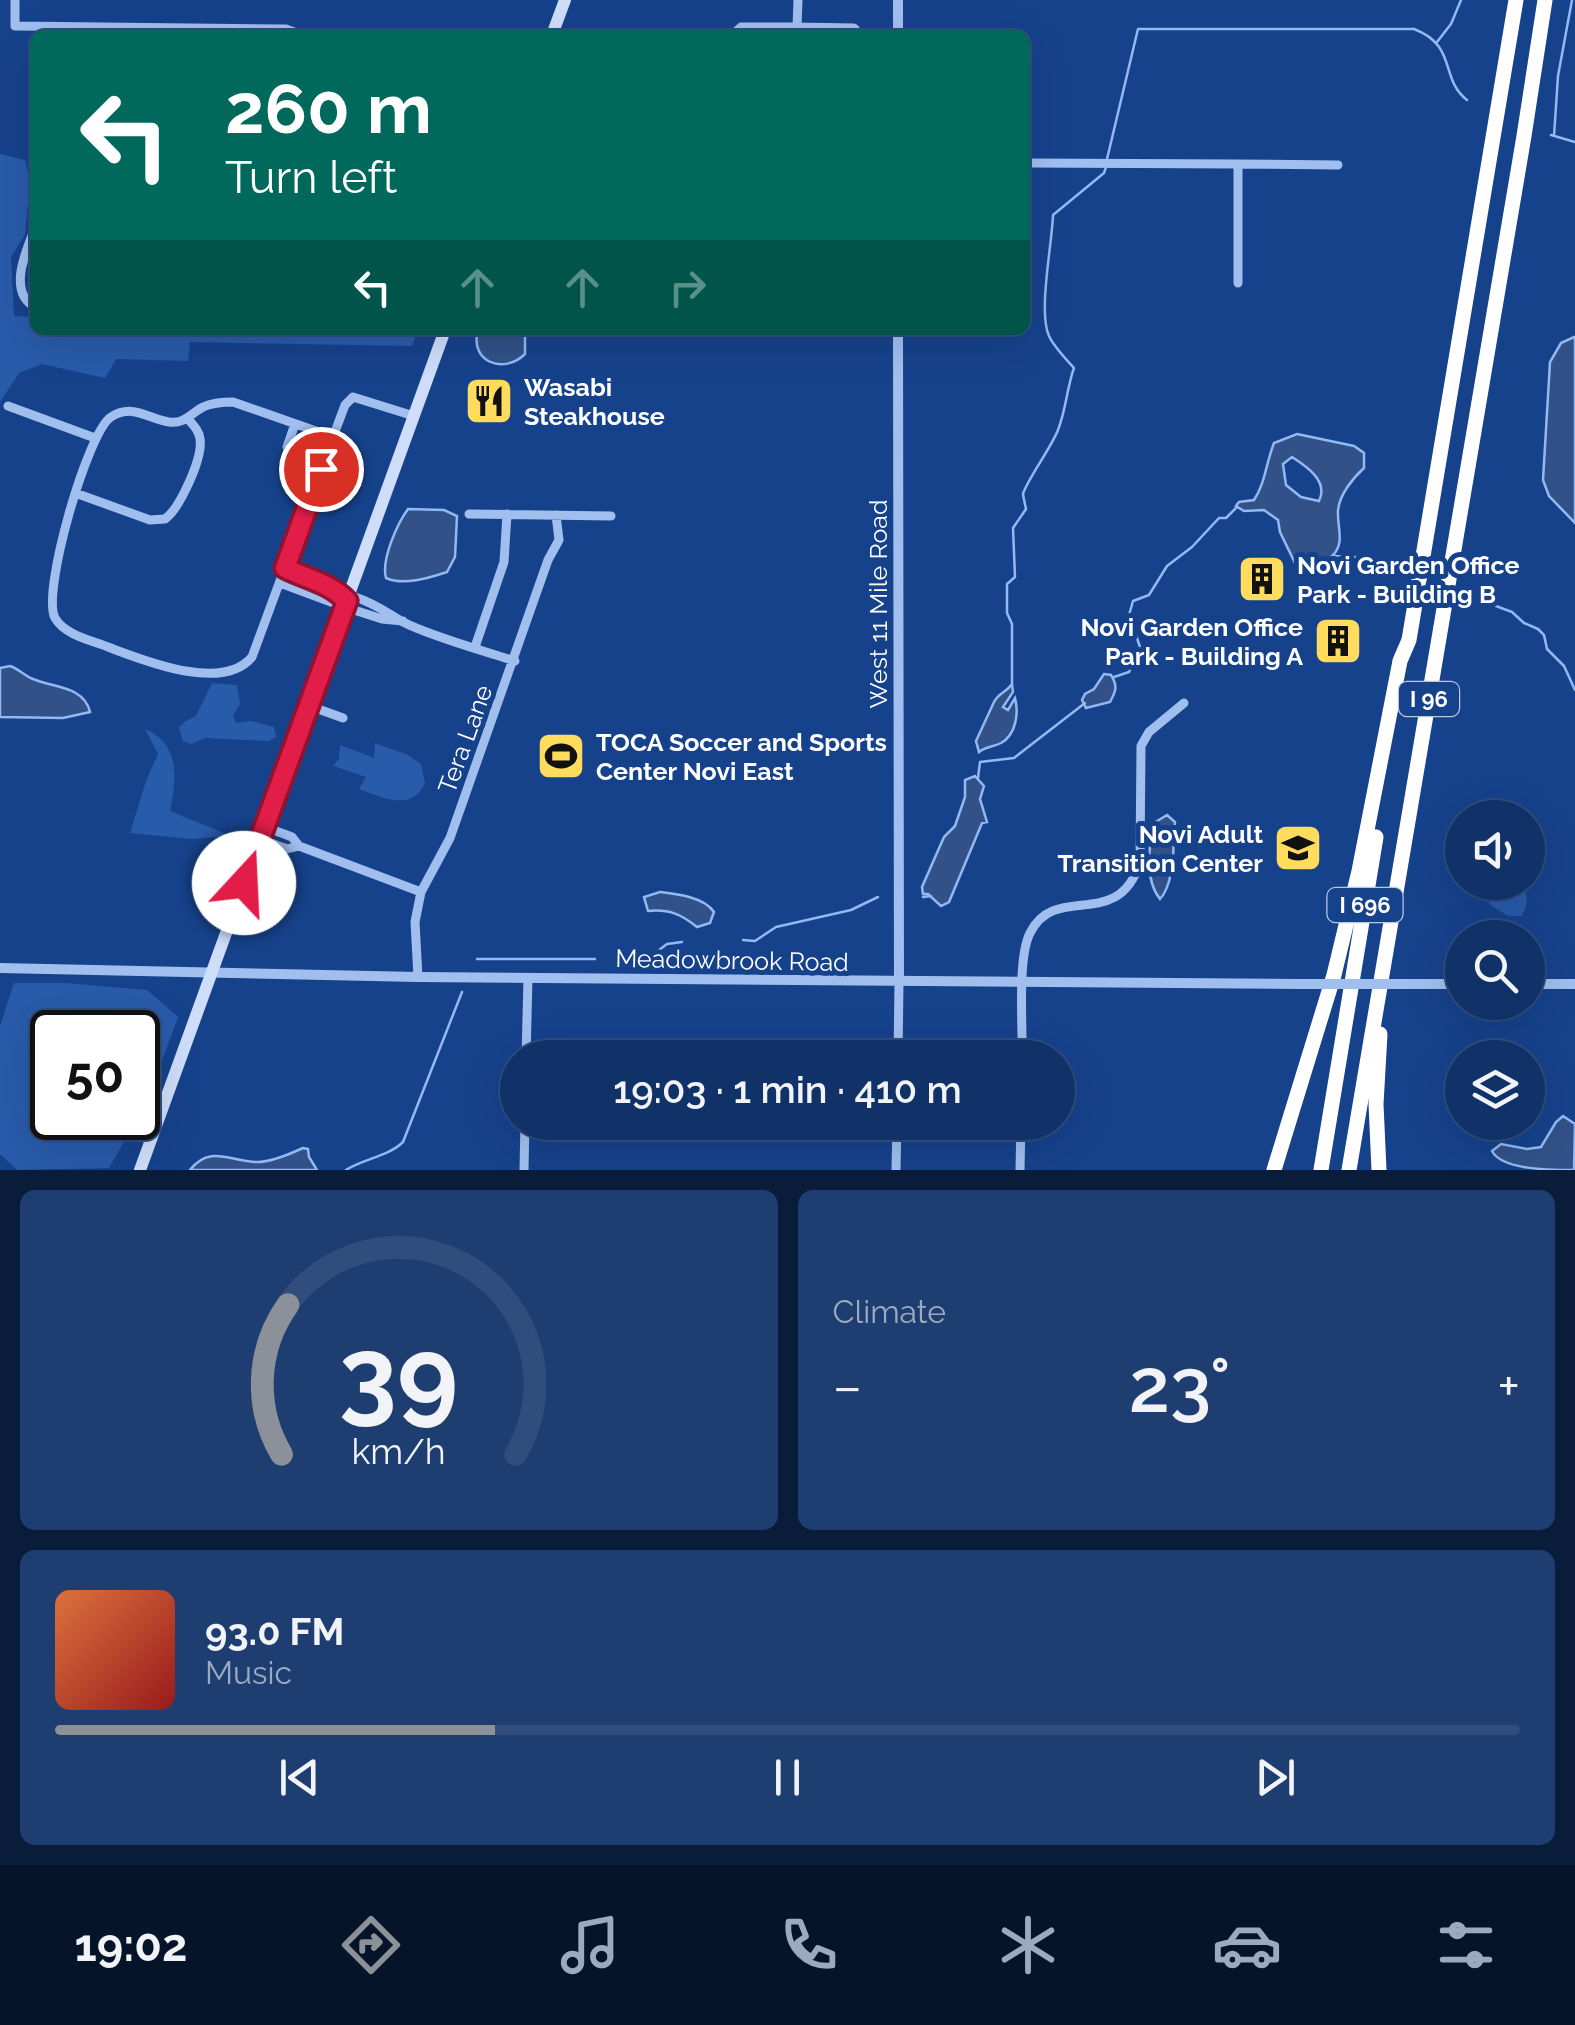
<!DOCTYPE html>
<meta charset="utf-8">
<style>
body{margin:0;font-family:Raleway,sans-serif;background:#1e3e71;color:#f1f3f6;height:100vh;display:flex;flex-direction:column;font-size:38px;white-space:nowrap}
*{box-sizing:border-box;margin:0}
p{font-size:32px;color:#9caac0}
.icon{flex:none;width:55px;height:55px;fill:none;stroke:currentColor;stroke-width:2;stroke-linecap:round;stroke-linejoin:round}
.map{position:relative;height:1170px;overflow:hidden}
.sheet{display:flex;flex-direction:column;gap:20px;padding:20px;background:#091c3a;flex:1}
.sheet>*{flex:none}
.top-card{position:absolute;left:30px;top:30px;width:1000px;height:305px;border-radius:15px;box-shadow:0 10px 40px #0002,0 0 0 2px #304d7d;background:#00695c;color:#fff;overflow:hidden}
.tools{position:absolute;left:1445px;top:800px;display:grid;gap:20px}
.tools a{display:grid;place-items:center;width:100px;height:100px;border-radius:50%;background:#103269;box-shadow:0 10px 40px #0002,0 0 0 2px #304d7d;font-size:50px}
.speed{position:absolute;left:30px;top:1010px;display:flex;gap:20px;font-size:50px;font-weight:700;text-align:center}
.speed>*{display:grid;place-content:center;width:130px;height:130px;border-radius:50%;background:#103269;box-shadow:0 10px 40px #0002,0 0 0 2px #304d7d;line-height:1}
.speed .limit{border:5px solid #111;border-radius:15px;background:#fff;color:#111}
.pin{position:absolute;display:grid;place-items:center;width:85px;height:85px;color:#fff;margin:-42px;border:5px solid #fff;border-radius:50%;box-shadow:0 2px 10px #0007}
.me{position:absolute;width:110px;margin:-55px;rotate:20deg;stroke-linejoin:round;filter:drop-shadow(0 0 8px #0008)}
.turn{display:flex;align-items:center;gap:35px;height:210px;padding:0 30px;font-size:45px}
.turn .icon{width:130px;height:130px;stroke-width:2.5}
.turn b{display:block;font-size:70px;line-height:85px}
.lanes{display:flex;align-items:center;height:95px;padding:0 30px;background:#0003;justify-content:center;gap:50px;direction:ltr}
.lanes .off{opacity:.35}
.big{font-size:75px;font-weight:600;line-height:1.1}
.sheet .tile{flex:1;display:flex;flex-direction:column;justify-content:center;gap:15px;min-width:0;padding:0 35px;border-radius:15px;background:#1e3e71}
.sheet .dial{align-items:center;gap:0}
.dial svg{height:260px;overflow:visible;fill:none;stroke:#304d7d;stroke-width:7;stroke-linecap:round;text-anchor:middle}
.dial text{fill:#f1f3f6;stroke:none}
.song{display:flex;align-items:center;gap:30px}
.cover{width:120px;height:120px;border-radius:15px;background:linear-gradient(135deg,hsl(20 70% 55%),hsl(0 70% 35%))}
.played{height:10px;border-radius:5px;background:linear-gradient(90deg,#8c9099 30%,#304d7d 30%)}
.keys{display:flex;justify-content:space-around;direction:ltr}
.heat{display:flex;justify-content:space-between;align-items:center;font-size:55px;direction:ltr}
.sheet .tiles{flex:1;display:grid;gap:20px;grid-template-columns:1fr 1fr}
.tile:last-child{grid-column:span 2}
.trip{position:absolute;left:500px;top:1040px;width:575px;height:100px;border-radius:50px;background:#103269;box-shadow:0 10px 40px #0002,0 0 0 2px #304d7d;font-weight:600;line-height:100px;text-align:center}
.tabs{display:flex;height:160px;justify-content:space-around;align-items:center;background:#06142a;color:#9caac0}
.tabs .icon{width:70px;height:70px}
.tabs .selected{color:#8c9099}
.tabs b{font-size:45px;color:#f1f3f6}
.map>svg:first-child{display:block}
</style>
<div class="map">
<svg width="1575" height="1170" viewBox="0 0 1575 1170">
<rect width="100%" height="100%" fill="#16428c"/>
<!-- green -->
<path fill="#295bab" fill-rule="evenodd" d="M0,154L25,160L30,181L25,235L11,257L14,316L35,317V330H418L412,346L190,342L188,361L116,359L105,378L42,364L19,373L0,402Z
M212,683L237,685L240,704L233,716L236,723L251,721L274,727L276,737L269,741L205,738L191,744L183,741L179,728L184,722L196,716Z
M145,729C180,744 177,777 170,811L231,836L191,839L130,833L146,781L158,754Z
M375,743L408,755L421,764L425,783C411,813 382,797 359,789L366,777L333,766L339,759L340,745L374,758Z
M1503,882L1521,883C1528,894 1529,905 1521,916H1508L1489,904L1490,895Z
M14,983H66L147,990L178,1017L148,1099L109,1168L17,1170L0,1154V1026ZM52,1032H138V1118H52Z"/>
<!-- water -->
<path fill="#315188" stroke="#92b9f2" stroke-width="2.5" fill-rule="evenodd" d="M478,330H525V354C504,375 469,362 478,330Z
M1574,337H1575V523L1549,496L1543,480L1550,362L1561,343Z
M1297,434L1354,446L1364,453V468C1353,478 1339,495 1338,511C1337,528 1346,544 1331,557C1327,561 1321,563 1317,566L1295,563L1280,532L1278,520L1264,510L1244,511L1236,506L1239,502L1254,500C1265,484 1266,463 1274,443ZM1292,457C1306,466 1329,481 1319,501L1301,497L1286,485L1283,464Z
M408,509L444,510L457,516L455,557L447,572C429,578 403,586 386,578C381,560 397,524 408,509Z
M10,666C19,669 25,676 33,679C54,688 84,686 90,712L63,718L0,717V668Z
M1104,674L1111,675C1118,686 1116,691 1110,702L1086,708L1082,700L1085,694L1094,689Z
M1012,684L1013,692L1003,707L1008,710L1015,698C1019,713 1016,735 1001,743C993,747 985,747 979,752L976,741C982,728 988,715 994,702C999,692 1006,693 1012,684Z
M975,776L984,786L980,799L987,822L982,823L949,902L941,906L928,894H923L922,887L944,837L955,826L965,797V780Z
M1167,815L1175,822C1173,845 1175,883 1160,899C1144,879 1149,846 1154,823Z
M660,892C677,894 704,897 714,912L710,923L697,927C681,914 669,909 648,911L644,897Z
M1563,1116L1575,1124L1574,1170C1549,1170 1502,1170 1492,1151L1501,1144L1527,1149L1541,1147L1556,1122Z
M303,1148L308,1149L309,1157L317,1170H190C210,1144 231,1162 257,1162C272,1162 290,1154 303,1148Z"/>
<g fill="none" stroke-linecap="round" stroke-linejoin="round">
<!-- stream -->
<path stroke="#92b9f2" stroke-width="2.5" d="M1437,42L1451,24L1461,0
M1551,135L1575,142
M1554,136L1558,76L1572,0
M1107,159L1138,29H1414C1458,46 1439,78 1467,100
M1334,556L1373,558L1381,563
M1478,605L1488,603L1512,612L1524,623L1538,629L1544,635L1547,649L1564,666L1575,690
M1114,677L1129,672L1140,647L1129,615L1133,601L1149,595L1167,566L1192,547L1219,518H1226L1237,507
M1012,683V624L1007,613V584L1015,577L1013,528L1026,509C1026,509 1023,495 1023,494C1027,480 1051,448 1058,430C1066,410 1067,387 1074,368C1066,359 1054,347 1049,336C1038,312 1052,245 1053,215L1104,173L1106,167
M978,778L980,762L1014,758L1085,703
M923,897L931,896
M743,940L755,941L776,927L851,910L878,897
M477,959H595
M626,960L643,962L667,944L682,942
M346,1170C363,1159 389,1156 403,1142L462,992"/>
<!-- minor -->
<path stroke="#a0bfef" stroke-width="9" d="M15,0V26L286,29L302,35
M798,0L797,27L854,28L860,35
M732,35L741,27H797
M35,153V160
M1025,163L1238,164V283
M1238,164L1338,165
M35,228C26,251 7,292 35,307
M233,402L333,437L252,657C222,693 143,660 108,647C90,640 65,635 55,618C41,593 88,431 111,417C133,403 148,419 169,422C185,424 190,414 203,407C212,403 223,402 233,402Z
M8,406L95,438
M295,424L287,447L291,458L321,469
M333,437L345,405L353,397L414,416
M78,494L150,520L165,519C180,508 203,458 200,439C199,430 193,425 187,418
M469,514L611,516
M280,583L331,602L347,601L335,588L285,569
M403,621L382,619L351,609L347,601L355,597C374,603 386,612 403,622C430,636 484,651 515,661
M475,647L504,562L507,514
M310,706L343,718
M265,827L292,837L299,846
M260,839L287,849L299,846L421,892
M418,977L415,922L421,892L450,838L548,560L559,540L556,515
M526,1058L528,978
M898,1058L899,983
M1022,1058C1023,1026 1017,959 1030,933C1056,881 1118,933 1140,862L1141,746L1149,732L1184,703
M524,1170L525,1122
M896,1170L897,1122
M1020,1170L1021,1122"/>
<!-- tertiary -->
<path stroke="#a0bfef" stroke-width="10" d="M898,35V0
M898,330L899,983
M0,968L418,977L1302,984
M1417,984H1462
M1528,984H1575"/>
<!-- secondary -->
<path stroke="#cedefa" stroke-width="12" d="M552,35L565,0
M140,1170L445,330"/>
<!-- motorway -->
<path stroke="#fff" stroke-width="15" d="M1274,1170L1334,975L1359,871L1400,661L1409,640L1516,0
M1321,1170L1376,837
M1349,1170L1524,136L1545,0
M1379,1170L1376,1104L1380,1034"/>
<!-- tertiary-bridge -->
<path stroke="#a0bfef" stroke-width="10" d="M1302,984H1417"/>
</g>
<g fill="none" stroke-linecap="round" stroke-linejoin="round">
<!-- route casing -->
<g stroke="#92132f" stroke-width="25">
<path id="route" d="M244,883L347,601C330,583 307,579 285,568L321,469"/>
</g>
<!-- route -->
<use href="#route" stroke="#e11d48" stroke-width="18"/>
</g>
<!-- icons -->
<defs>
<g id="restaurant-square" transform="scale(2.5)"><rect x="-9" y="-9" width="18" height="18" rx="4" fill="#ffdb5e" stroke="#16428c"/><path d="M-5-6h1v4h1v-4h1v4h1v-4h1v5L-1.5 .5V6h-2V.5L-5-1ZM5-6V6H3V1.5H1.5Q1.5-4 5-6Z" fill="#111"/></g>
<g id="building-square" transform="scale(2.5)"><rect x="-9" y="-9" width="18" height="18" rx="4" fill="#ffdb5e" stroke="#16428c"/><path d="M-4-6H4V6H1V3H-1V6H-4ZM-2.5-4.3h1.7v1.8h-1.7ZM.8-4.3h1.7v1.8H.8ZM-2.5-1h1.7V.8h-1.7ZM.8-1h1.7V.8H.8Z" fill="#111"/></g>
<g id="stadium-square" transform="scale(2.5)"><rect x="-9" y="-9" width="18" height="18" rx="4" fill="#ffdb5e" stroke="#16428c"/><path d="M0-5a6.5 5 0 1 0 0 10a6.5 5 0 1 0 0-10ZM-3.5-1.8h7v3.6h-7Z" fill="#111"/></g>
<g id="school-square" transform="scale(2.5)"><rect x="-9" y="-9" width="18" height="18" rx="4" fill="#ffdb5e" stroke="#16428c"/><path d="M0-5L7-2L0 1L-7-2ZM-4 1L0 2.5L4 1V4Q0 6-4 4Z" fill="#111"/></g>
</defs>
<g fill-rule="evenodd">
<use href="#restaurant-square" x="489" y="401"/>
<use href="#building-square" x="1262" y="579"/>
<use href="#building-square" x="1338" y="641"/>
<use href="#stadium-square" x="561" y="756"/>
<use href="#school-square" x="1298" y="848"/>
</g>
<g text-anchor="middle" stroke-width="10" stroke-linejoin="round" paint-order="stroke">
<!-- shield labels -->
<g fill="#16428c" stroke="#b9c6dc" stroke-width="2.5">
<rect x="1399" y="682" width="60" height="34" rx="8"/>
<rect x="1327.5" y="888" width="75" height="34" rx="8"/>
</g>
<g font-size="22" font-weight="bold" fill="#fff">
<text x="1429" y="707">I 96</text>
<text x="1365" y="913">I 696</text>
</g>
<!-- poi labels -->
<g font-size="25" font-weight="bold" fill="#fff" stroke="#16428c" text-anchor="start">
<text x="524" y="396">Wasabi<tspan x="524" dy="29">Steakhouse</tspan></text>
<text x="1297" y="574">Novi Garden Office<tspan x="1297" dy="29">Park - Building B</tspan></text>
<text x="1303" y="636" text-anchor="end">Novi Garden Office<tspan x="1303" dy="29">Park - Building A</tspan></text>
<text x="596" y="751">TOCA Soccer and Sports<tspan x="596" dy="29">Center Novi East</tspan></text>
<text x="1263" y="843" text-anchor="end">Novi Adult<tspan x="1263" dy="29">Transition Center</tspan></text>
</g>
<!-- street labels -->
<g font-size="25" fill="#fff" stroke="#16428c">
<text transform="translate(878 604) rotate(-90)" y="9">West 11 Mile Road</text>
<text transform="translate(465 739) rotate(-70)" y="9">Tera Lane</text>
<text transform="translate(732 960) rotate(1)" y="9">Meadowbrook Road</text>
</g>
</g>
</svg>
<div class="tools">
<a><svg class="icon" aria-label="sound" viewBox="0 0 24 24"><path d="M4 9h4l5-4v14l-5-4H4zM17 9q2 3 0 6"/></svg></a>
<a><svg class="icon" aria-label="search" viewBox="0 0 24 24"><circle cx="10" cy="10" r="6"/><path d="M15 15l6 6"/></svg></a>
<a><svg class="icon" aria-label="layers" viewBox="0 0 24 24"><path d="M12 4l9 5-9 5-9-5zM3 14l9 5 9-5"/></svg></a>
</div>
<div class="speed"><div class="limit">50</div></div>
<div class="pin" style="left:321px;top:469px;background:#d93025"><svg class="icon" aria-label="arrive" viewBox="0 0 24 24"><path d="M6 21V4h12l-3 4 3 4H6"/></svg></div>
<svg class="me" style="left:244px;top:883px" viewBox="-20 -20 40 40"><circle r="19" fill="#fff"/><path d="M0-13L10 11 0 6-10 11z" fill="#e11d48"/></svg>
<div class="trip">19:03 · 1 min · 410 m</div>
<div class="top-card">
<div class="turn"><svg class="icon" aria-label="left" viewBox="0 0 24 24"><path d="M17 20v-9H6M10 6l-5 5 5 5"/></svg><div><b>260 m</b>Turn left</div></div>
<div class="lanes"><svg class="icon" aria-label="left" viewBox="0 0 24 24"><path d="M17 20v-9H6M10 6l-5 5 5 5"/></svg><svg class="icon off" aria-label="ahead" viewBox="0 0 24 24"><path d="M12 20V5M6 11l6-6 6 6"/></svg><svg class="icon off" aria-label="ahead" viewBox="0 0 24 24"><path d="M12 20V5M6 11l6-6 6 6"/></svg><svg class="icon off" aria-label="right" viewBox="0 0 24 24"><path d="M7 20v-9h11M14 6l5 5-5 5"/></svg></div>
</div>
</div>
<section class="sheet">
<div class="tiles">
<div class="tile dial"><svg viewBox="0 0 100 80">
<path d="M14 69A42 42 0 1 1 86 69"/>
<path d="M14 69A42 42 0 0 1 16 23" stroke="#8c9099"/>
<text x="50" y="56" font-size="32" font-weight="700">39</text>
<text x="50" y="72" font-size="11">km/h</text>
</svg></div>
<div class="tile"><p>Climate</p>
<div class="heat"><a>−</a><b class="big">23°</b><a>+</a></div>
</div>
<div class="tile">
<div class="song"><i class="cover"></i><div><b>93.0 FM</b><p>Music</p></div></div>
<div class="played"></div>
<div class="keys"><svg class="icon" aria-label="previous" viewBox="0 0 24 24"><path d="M18 5L8 12l10 7zM5 5v14"/></svg><svg class="icon" aria-label="pause" viewBox="0 0 24 24"><path d="M8 5v14M16 5v14"/></svg><svg class="icon" aria-label="next" viewBox="0 0 24 24"><path d="M6 5l10 7-10 7zM19 5v14"/></svg></div>
</div>
</div>
</section>
<nav class="tabs">
<b>19:02</b>
<svg class="icon selected" aria-label="directions" viewBox="0 0 24 24"><path d="M12 3l9 9-9 9-9-9zM9 14v-3h6M13 9l2 2-2 2"/></svg>
<svg class="icon" aria-label="music" viewBox="0 0 24 24"><path d="M9 18V5l10-2v13"/><circle cx="6" cy="18" r="3"/><circle cx="16" cy="16" r="3"/></svg>
<svg class="icon" aria-label="phone" viewBox="0 0 24 24"><path d="M5 4h4l2 5-3 2q2 4 5 5l2-3 5 2v4C11 20 4 13 5 4z"/></svg>
<svg class="icon" aria-label="climate" viewBox="0 0 24 24"><path d="M12 3v18M4 7l16 10M4 17L20 7"/></svg>
<svg class="icon" aria-label="car" viewBox="0 0 24 24"><path d="M5 17H2v-5l4-1 3-4h7l3 4 3 1v5h-3M9 17h6M6 11h13"/><circle cx="7" cy="17" r="2"/><circle cx="17" cy="17" r="2"/></svg>
<svg class="icon" aria-label="filters" viewBox="0 0 24 24"><path d="M4 7h16M4 17h16"/><circle cx="9" cy="7" r="2"/><circle cx="15" cy="17" r="2"/></svg>
</nav>
